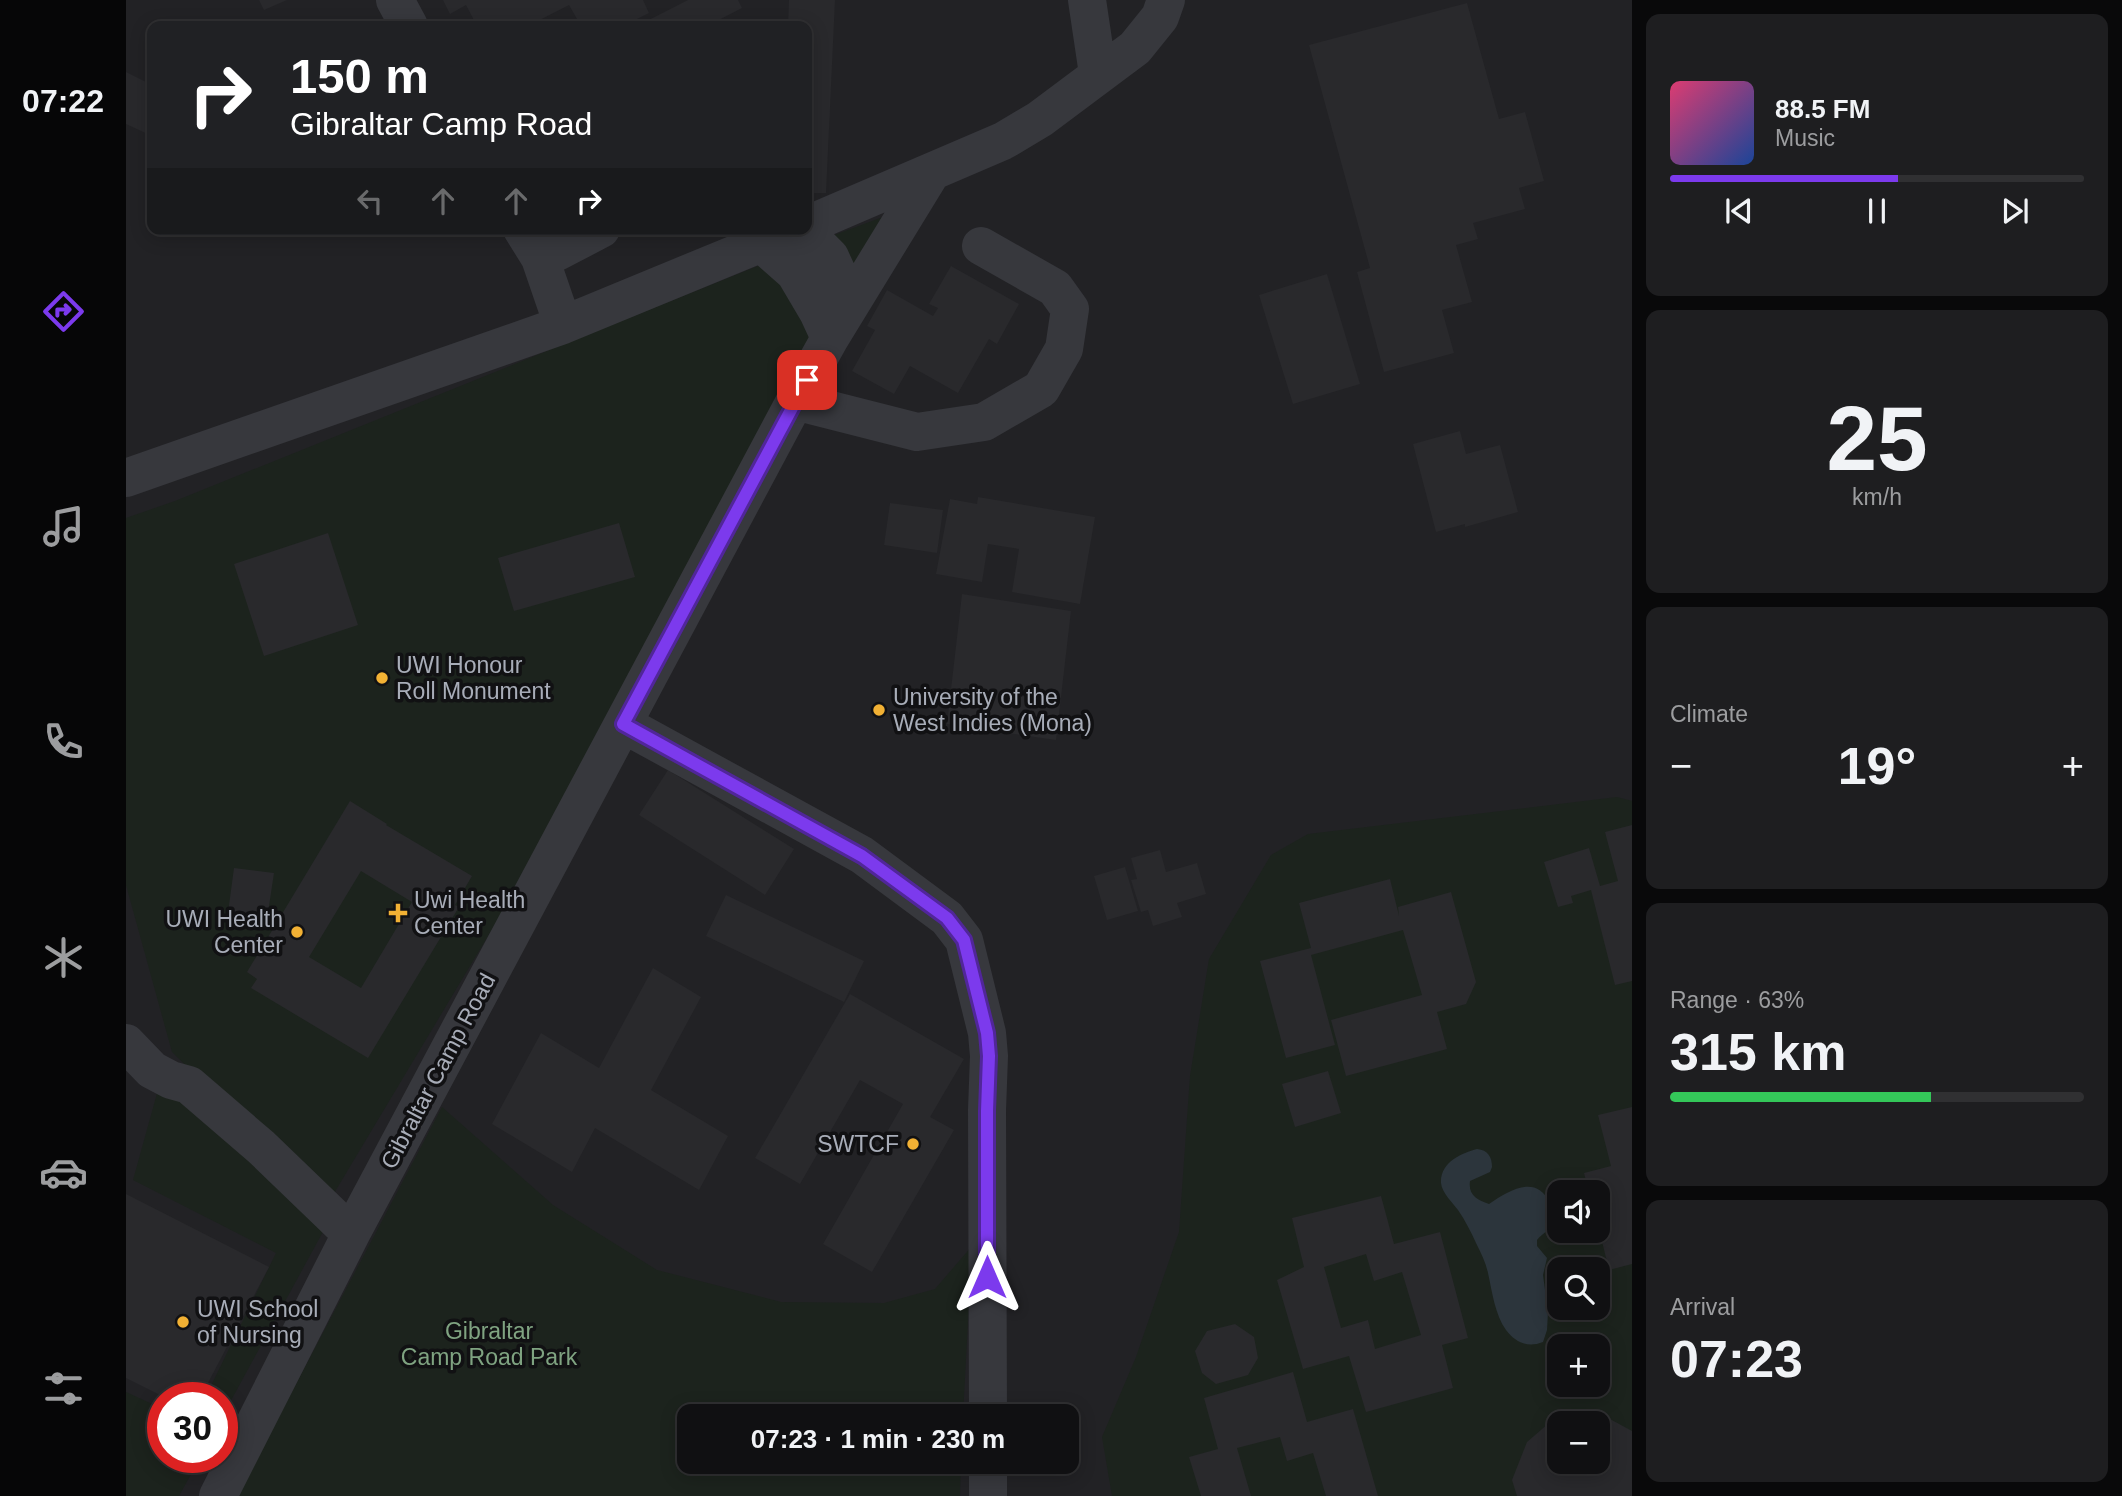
<!DOCTYPE html>
<meta charset="utf-8">
<style>
body{margin:0;font-family:Arial,sans-serif;background:#1e1e20;color:#f1f3f6;height:100vh;display:flex;flex-direction:column;font-size:26px;white-space:nowrap}
*{box-sizing:border-box;margin:0}
p{font-size:23px;color:#9c9d9f}
.icon{flex:none;width:38px;height:38px;fill:none;stroke:currentColor;stroke-width:2;stroke-linecap:round;stroke-linejoin:round}
.map{position:relative;flex:1;overflow:hidden}
.side{display:flex;flex-direction:column;gap:14px;padding:14px;background:#09090a;width:490px}
.side>*{flex:none}
.hud{position:absolute;left:21px;top:21px;width:665px;height:214px;border-radius:14px;box-shadow:0 4px 18px #0003,0 0 0 2px #303032;background:#202124;color:#fff;overflow:hidden}
.fabs{position:absolute;left:1421px;top:1180px;display:grid;gap:14px}
.fabs a{display:grid;place-items:center;width:63px;height:63px;border-radius:14px;background:#101012;box-shadow:0 4px 18px #0003,0 0 0 2px #303032;font-size:35px}
.speed{position:absolute;left:21px;top:1382px;display:flex;gap:14px;font-size:35px;font-weight:700;text-align:center}
.speed>*{display:grid;place-content:center;width:91px;height:91px;border-radius:50%;background:#101012;box-shadow:0 4px 18px #0003,0 0 0 2px #303032;line-height:1}
.speed .limit{border:10px solid #d22;background:#fff;color:#111}
.pin{position:absolute;display:grid;place-items:center;width:60px;height:60px;color:#fff;margin:-30px;border-radius:14px;box-shadow:0 4px 10px #0006}
.me{position:absolute;width:77px;margin:-38px;rotate:0deg;stroke-linejoin:round;filter:drop-shadow(0 0 5px #0008)}
.turn{display:flex;align-items:center;gap:24px;height:147px;padding:0 28px;font-size:32px}
.turn .icon{width:91px;height:91px;stroke-width:2.5}
.turn b{display:block;font-size:49px;line-height:60px}
.lanes{display:flex;align-items:center;height:66px;padding:0 28px;background:#0003;justify-content:center;gap:35px;direction:ltr}
.lanes .off{opacity:.35}
.big{font-size:52px;font-weight:600;line-height:1.1}
.side .tile{flex:1;display:flex;flex-direction:column;justify-content:center;gap:10px;min-width:0;padding:0 24px;border-radius:14px;background:#1e1e20}
.side .dial{align-items:center;gap:0}
.dial b{font-size:91px;line-height:1}
.song{display:flex;align-items:center;gap:21px}
.cover{width:84px;height:84px;border-radius:10px;background:linear-gradient(135deg,hsl(340 70% 55%),hsl(220 70% 35%))}
.played{height:7px;border-radius:4px;background:linear-gradient(90deg,#7c3aed 55%,#303032 55%)}
.keys{display:flex;justify-content:space-around;direction:ltr}
.heat{display:flex;justify-content:space-between;align-items:center;font-size:38px;direction:ltr}
.charge{height:10px;border-radius:5px;background:linear-gradient(90deg,#34c759 63%,#303032 0)}
.trip{position:absolute;left:551px;top:1404px;width:402px;height:70px;border-radius:14px;background:#101012;box-shadow:0 4px 18px #0003,0 0 0 2px #303032;font-weight:600;line-height:70px;text-align:center}
main{display:flex;flex:1;min-height:0}
.dock{display:flex;flex-direction:column;width:126px;justify-content:space-around;align-items:center;background:#060607;color:#9c9d9f}
.dock .icon{width:49px;height:49px}
.dock .active{color:#7c3aed}
.dock b{font-size:32px;color:#f1f3f6}
.map>svg:first-child{display:block}
</style>
<main>
<nav class="dock">
<b>07:22</b>
<svg class="icon active" aria-label="directions" viewBox="0 0 24 24"><path d="M12 3l9 9-9 9-9-9zM9 14v-3h6M13 9l2 2-2 2"/></svg>
<svg class="icon" aria-label="music" viewBox="0 0 24 24"><path d="M9 18V5l10-2v13"/><circle cx="6" cy="18" r="3"/><circle cx="16" cy="16" r="3"/></svg>
<svg class="icon" aria-label="phone" viewBox="0 0 24 24"><path d="M5 4h4l2 5-3 2q2 4 5 5l2-3 5 2v4C11 20 4 13 5 4z"/></svg>
<svg class="icon" aria-label="climate" viewBox="0 0 24 24"><path d="M12 3v18M4 7l16 10M4 17L20 7"/></svg>
<svg class="icon" aria-label="car" viewBox="0 0 24 24"><path d="M5 17H2v-5l4-1 3-4h7l3 4 3 1v5h-3M9 17h6M6 11h13"/><circle cx="7" cy="17" r="2"/><circle cx="17" cy="17" r="2"/></svg>
<svg class="icon" aria-label="filters" viewBox="0 0 24 24"><path d="M4 7h16M4 17h16"/><circle cx="9" cy="7" r="2"/><circle cx="15" cy="17" r="2"/></svg>
</nav>
<div class="map">
<svg width="1506" height="1496" viewBox="0 0 1506 1496">
<rect width="100%" height="100%" fill="#161618"/>
<!-- built -->
<path fill="#222225" fill-rule="evenodd" d="M0,0H1506V1496H0ZM26,26H681V229H26ZM1433,1192H1472V1230H1433ZM1433,1269H1472V1307H1433ZM1433,1346H1472V1384H1433ZM37,1398H96V1458H37ZM564,1416H942V1461H564ZM1433,1423H1472V1461H1433Z"/>
<!-- green -->
<path fill="#1c231d" fill-rule="evenodd" d="M773,211L420,839L201,1205L46,1052L0,885V518L49,501L711,234Z
M1491,797L1506,801V1496H986L976,1437L1010,1357L1053,1232L1064,1076L1083,959L1145,855L1182,834ZM1433,1192H1472V1230H1433ZM1433,1269H1472V1307H1433ZM1433,1346H1472V1384H1433ZM1433,1423H1472V1461H1433Z
M35,1079L199,1228L96,1417V1398H79L150,1253L7,1180Z
M316,1107L427,1205L531,1270L655,1302L758,1303L809,1289L846,1246L837,1416H564V1461H835L834,1496H111Z
M0,1392L37,1409V1458H74L53,1496H0Z"/>
<!-- water -->
<path fill="#2c353c" d="M1351,1149C1362,1150 1366,1157 1366,1167L1364,1172L1344,1181C1342,1195 1351,1200 1363,1204C1382,1191 1410,1173 1424,1203C1426,1208 1430,1214 1429,1219C1427,1229 1416,1233 1411,1240V1246L1421,1258L1417,1275L1422,1312L1421,1330L1417,1342C1402,1348 1390,1343 1380,1330C1369,1315 1366,1291 1362,1273C1360,1263 1355,1253 1350,1243C1345,1232 1339,1220 1332,1210C1326,1202 1316,1193 1315,1183C1314,1162 1336,1153 1351,1149Z"/>
<!-- building -->
<path fill="#29292c" fill-rule="evenodd" d="M133,0H161L138,10Z
M317,0H517L523,13L497,26H455L443,5L402,26H351L340,5L324,14Z
M562,0H612L616,8L581,26H511Z
M663,0H709L700,193H681V26H662Z
M1341,3L1373,119L1399,112L1418,181L1393,188L1399,209L1347,223L1352,239L1330,245L1346,302L1316,310L1328,353L1258,372L1231,272L1244,268L1183,45Z
M0,72L26,85V136L0,124Z
M825,266L893,304L871,344L863,339L832,393L784,366L768,394L726,371L749,330L741,326L761,290L807,316L812,308L803,304Z
M1201,274L1234,384L1167,404L1133,295Z
M1334,431L1340,454L1374,445L1392,512L1339,527V524L1310,532L1287,444Z
M852,497L969,517L954,604L886,592L893,549L862,544L856,582L810,574L824,499L851,504Z
M764,503L817,510L811,553L758,545Z
M493,523L509,577L388,611L372,558Z
M202,533L232,625L138,656L108,564Z
M836,594L945,611L930,740L821,724Z
M542,770L668,849L639,895L513,815Z
M224,801L261,824L260,825L346,876L329,905L333,907L242,1058L125,988L131,979L121,972ZM235,871L286,902L235,988L183,957Z
M1506,825V981L1489,985L1465,890L1445,896L1447,903L1432,907L1418,862L1463,848L1474,886L1492,881L1479,832Z
M1034,850L1040,872L1071,863L1080,894L1051,903L1056,917L1027,926L1022,910L1015,912L1005,880L1011,879L1005,858Z
M999,867L1012,911L981,920L968,876Z
M108,868L148,873L140,926L101,920Z
M1264,879L1273,916L1272,907L1325,892L1350,982L1340,1004L1311,1012L1321,1049L1220,1076L1205,1020L1296,995L1277,930L1185,955L1209,1045L1160,1058L1134,961L1185,948L1173,903Z
M600,895L738,961L718,1002L580,936Z
M527,968L575,997L525,1090L602,1136L573,1190L469,1128L446,1172L366,1124L415,1033L473,1068Z
M724,994L838,1059L804,1117L828,1130L746,1272L697,1244L777,1104L734,1080L674,1184L629,1158Z
M1202,1071L1215,1113L1169,1127L1156,1084Z
M1506,1107V1264L1483,1270L1472,1225V1192H1463L1458,1173L1485,1166L1472,1115Z
M0,1194L143,1267L74,1398H40L0,1378Z
M1255,1196L1268,1244L1314,1232L1342,1338L1316,1345L1327,1388L1240,1412L1223,1356L1177,1369L1151,1280L1178,1267L1166,1218ZM1240,1254L1248,1281L1276,1272L1295,1335L1249,1349L1242,1320L1215,1328L1198,1267Z
M1109,1324L1128,1337L1132,1358L1122,1375L1090,1384L1076,1373L1069,1351L1081,1331Z
M1167,1372L1181,1422L1227,1409L1252,1496H1200L1187,1453L1161,1461L1154,1437L1111,1448L1125,1496H1075L1063,1457L1092,1449L1078,1398Z
M1471,1412L1506,1431V1496H1391L1386,1480L1401,1442L1430,1417ZM1433,1423H1472V1461H1433Z"/>
<g fill="none" stroke-linecap="round" stroke-linejoin="round">
<!-- minor -->
<path stroke="#37383d" stroke-width="38" d="M269,0L283,26
M961,0L972,74
M681,225L877,141L914,119L1009,48L1034,17L1040,0
M396,229L414,258L431,252L475,229
M676,229L704,257L725,303
M635,243L669,273L692,312L704,338
M414,258L437,325
M669,401L791,432L858,422L915,389L938,349L944,309L929,288L855,246
M0,478L437,325L670,229
M497,724L736,855L821,918L838,940L861,1033L863,1056L861,1110L862,1416
M0,1043L26,1070L45,1080L63,1085L135,1147L216,1225L226,1232
M862,1461V1496
M92,1496L226,1232L669,401L704,338L805,173"/>
</g>
<g fill="none" stroke-linecap="round" stroke-linejoin="round">
<!-- route casing -->
<g stroke="#51269a" stroke-width="18">
<path id="route" d="M681,380L497,724L736,856L821,918L838,940L861,1033L863,1056L861,1111V1277"/>
</g>
<!-- route -->
<use href="#route" stroke="#7c3aed" stroke-width="12"/>
</g>
<!-- markers -->
<g fill="#f2b134" stroke="#111113" stroke-width="2.5">
<circle cx="256" cy="678" r="7"/>
<circle cx="753" cy="710" r="7"/>
<path d="M268.5 902.5h7v7h7v7h-7v7h-7v-7h-7v-7h7z"/>
<circle cx="171" cy="932" r="7"/>
<circle cx="787" cy="1144" r="7"/>
<circle cx="57" cy="1322" r="7"/>
</g>
<g text-anchor="middle" stroke-width="7" stroke-linejoin="round" paint-order="stroke">
<!-- poi labels -->
<g font-size="23" fill="#a8adb8" stroke="#111113" text-anchor="start">
<text x="270" y="673">UWI Honour<tspan x="270" dy="26">Roll Monument</tspan></text>
<text x="767" y="705">University of the<tspan x="767" dy="26">West Indies (Mona)</tspan></text>
<text x="288" y="908">Uwi Health<tspan x="288" dy="26">Center</tspan></text>
<text x="157" y="927" text-anchor="end">UWI Health<tspan x="157" dy="26">Center</tspan></text>
<text x="773" y="1152" text-anchor="end">SWTCF</text>
<text x="71" y="1317">UWI School<tspan x="71" dy="26">of Nursing</tspan></text>
</g>
<!-- street labels -->
<g font-size="23" fill="#a8adb8" stroke="#111113">
<text transform="translate(312 1071) rotate(-62)" y="8">Gibraltar Camp Road</text>
</g>
<!-- park labels -->
<g font-size="23" fill="#7fa381" stroke="#111113">
<text x="363" y="1339">Gibraltar<tspan x="363" dy="26">Camp Road Park</tspan></text>
</g>
</g>
</svg>
<div class="fabs">
<a><svg class="icon" aria-label="sound" viewBox="0 0 24 24"><path d="M4 9h4l5-4v14l-5-4H4zM17 9q2 3 0 6"/></svg></a>
<a><svg class="icon" aria-label="search" viewBox="0 0 24 24"><circle cx="10" cy="10" r="6"/><path d="M15 15l6 6"/></svg></a>
<a>+</a>
<a>−</a>
</div>
<div class="speed"><div class="limit">30</div></div>
<div class="pin" style="left:681px;top:380px;background:#d93025"><svg class="icon" aria-label="arrive" viewBox="0 0 24 24"><path d="M6 21V4h12l-3 4 3 4H6"/></svg></div>
<svg class="me" style="left:861px;top:1277px" viewBox="-20 -20 40 40"><path d="M0-17L14 15 0 8-14 15z" fill="#7c3aed" stroke="#fff" stroke-width="4"/></svg>
<div class="trip">07:23 · 1 min · 230 m</div>
<div class="hud">
<div class="turn"><svg class="icon" aria-label="right" viewBox="0 0 24 24"><path d="M7 20v-9h11M14 6l5 5-5 5"/></svg><div><b>150 m</b>Gibraltar Camp Road</div></div>
<div class="lanes"><svg class="icon off" aria-label="left" viewBox="0 0 24 24"><path d="M17 20v-9H6M10 6l-5 5 5 5"/></svg><svg class="icon off" aria-label="ahead" viewBox="0 0 24 24"><path d="M12 20V5M6 11l6-6 6 6"/></svg><svg class="icon off" aria-label="ahead" viewBox="0 0 24 24"><path d="M12 20V5M6 11l6-6 6 6"/></svg><svg class="icon" aria-label="right" viewBox="0 0 24 24"><path d="M7 20v-9h11M14 6l5 5-5 5"/></svg></div>
</div>
</div>
<section class="side">
<div class="tile">
<div class="song"><i class="cover"></i><div><b>88.5 FM</b><p>Music</p></div></div>
<div class="played"></div>
<div class="keys"><svg class="icon" aria-label="previous" viewBox="0 0 24 24"><path d="M18 5L8 12l10 7zM5 5v14"/></svg><svg class="icon" aria-label="pause" viewBox="0 0 24 24"><path d="M8 5v14M16 5v14"/></svg><svg class="icon" aria-label="next" viewBox="0 0 24 24"><path d="M6 5l10 7-10 7zM19 5v14"/></svg></div>
</div>
<div class="tile dial"><b>25</b><p>km/h</p></div>
<div class="tile"><p>Climate</p>
<div class="heat"><a>−</a><b class="big">19°</b><a>+</a></div>
</div>
<div class="tile"><p>Range · 63%</p><b class="big">315 km</b><div class="charge"></div></div>
<div class="tile"><p>Arrival</p><b class="big">07:23</b></div>
</section>
</main>
